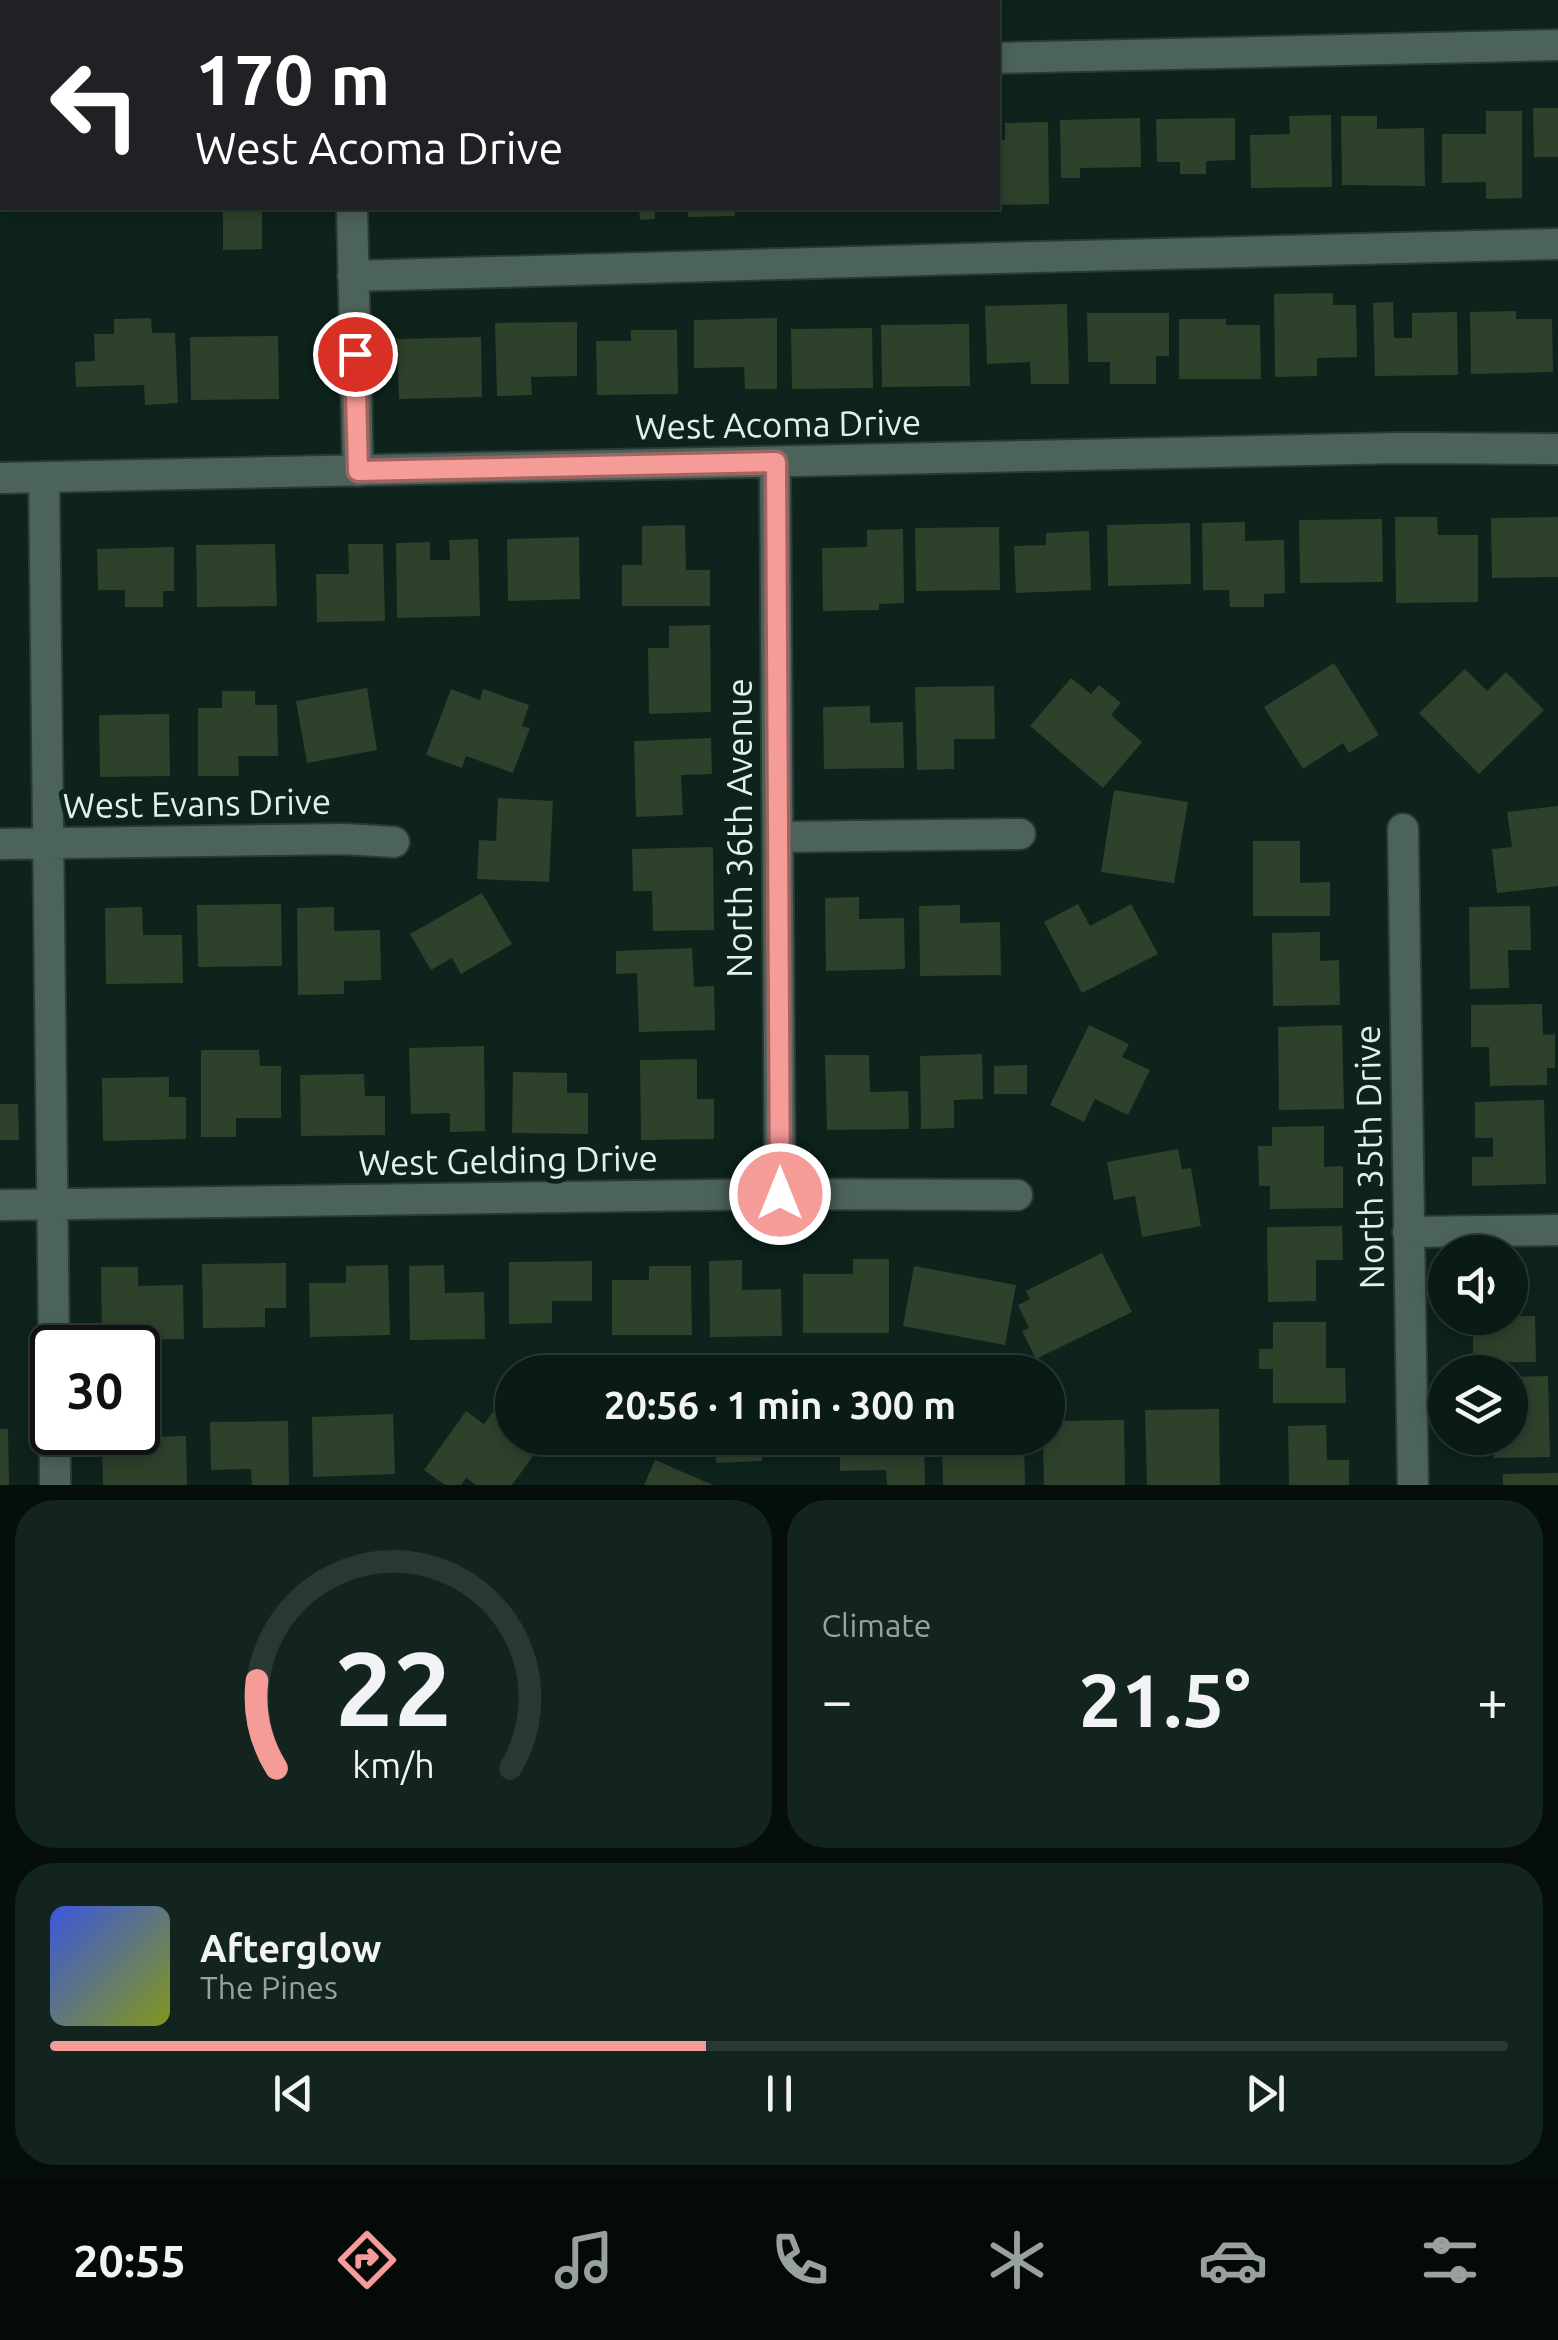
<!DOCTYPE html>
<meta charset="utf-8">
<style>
body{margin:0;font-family:Ubuntu,sans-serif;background:#13231e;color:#f1f3f6;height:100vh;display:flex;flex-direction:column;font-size:38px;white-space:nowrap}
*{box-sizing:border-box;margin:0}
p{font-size:32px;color:#99a1a0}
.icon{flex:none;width:55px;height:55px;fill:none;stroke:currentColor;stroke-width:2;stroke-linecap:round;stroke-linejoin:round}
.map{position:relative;height:1485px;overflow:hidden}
.sheet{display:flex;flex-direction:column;gap:15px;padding:15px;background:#060e0c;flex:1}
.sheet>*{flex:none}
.banner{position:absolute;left:0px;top:0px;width:1000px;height:210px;box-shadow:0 5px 15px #0003,0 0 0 2px #2a3834;background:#202124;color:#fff;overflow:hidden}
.fabs{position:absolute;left:1428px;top:1235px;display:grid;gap:20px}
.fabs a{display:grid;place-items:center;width:100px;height:100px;border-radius:50%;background:#0a1a15;box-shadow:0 5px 15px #0003,0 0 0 2px #2a3834;font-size:50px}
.speed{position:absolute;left:30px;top:1325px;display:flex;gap:20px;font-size:50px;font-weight:700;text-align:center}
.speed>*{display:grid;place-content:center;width:130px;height:130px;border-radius:50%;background:#0a1a15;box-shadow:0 5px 15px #0003,0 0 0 2px #2a3834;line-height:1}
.speed .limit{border:5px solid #111;border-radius:15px;background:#fff;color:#111}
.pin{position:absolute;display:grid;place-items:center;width:85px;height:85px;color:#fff;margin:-42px;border:5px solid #fff;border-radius:50%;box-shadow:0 2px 10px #0007}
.me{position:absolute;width:110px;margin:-55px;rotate:0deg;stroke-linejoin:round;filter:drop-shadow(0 0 8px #0008)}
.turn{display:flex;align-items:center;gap:35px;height:210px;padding:0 30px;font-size:45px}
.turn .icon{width:130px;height:130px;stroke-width:2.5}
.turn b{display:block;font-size:70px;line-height:85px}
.big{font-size:75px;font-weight:600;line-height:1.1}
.sheet .tile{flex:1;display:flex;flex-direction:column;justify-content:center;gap:15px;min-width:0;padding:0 35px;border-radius:40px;background:#13231e}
.sheet .dial{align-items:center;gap:0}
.dial svg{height:260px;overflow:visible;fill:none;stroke:#2a3834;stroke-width:7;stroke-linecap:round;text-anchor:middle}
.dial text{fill:#f1f3f6;stroke:none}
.song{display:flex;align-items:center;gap:30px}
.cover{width:120px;height:120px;border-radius:15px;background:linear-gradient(135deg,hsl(230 70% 55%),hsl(70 70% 35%))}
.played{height:10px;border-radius:5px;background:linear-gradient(90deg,#f59b98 45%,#2a3834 45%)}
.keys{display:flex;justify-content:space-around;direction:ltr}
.heat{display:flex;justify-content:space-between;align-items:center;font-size:55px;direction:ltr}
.sheet .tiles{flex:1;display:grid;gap:15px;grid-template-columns:1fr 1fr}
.tile:last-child{grid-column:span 2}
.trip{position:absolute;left:495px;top:1355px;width:570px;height:100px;border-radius:50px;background:#0a1a15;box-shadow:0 5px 15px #0003,0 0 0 2px #2a3834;font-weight:600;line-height:100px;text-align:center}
.menu{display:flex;height:160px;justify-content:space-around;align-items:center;background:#040a08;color:#99a1a0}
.menu .icon{width:70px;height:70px}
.menu .selected{color:#f59b98}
.menu b{font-size:45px;color:#f1f3f6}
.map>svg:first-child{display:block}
</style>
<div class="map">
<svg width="1558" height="1485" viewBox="0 0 1558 1485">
<rect width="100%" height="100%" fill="#0d231c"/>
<!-- building -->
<path fill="#2e412b" d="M1533,108H1558V157H1534Z
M1486,111H1522V198L1486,199V182L1442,183V134H1486Z
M1331,115L1332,187L1251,188L1250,135L1290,134L1289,116Z
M1341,116H1377V129L1424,128L1425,186L1342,185Z
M1140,118L1141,167L1080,168V178H1061L1060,120Z
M1235,118V160L1206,161V174H1180V162H1157L1156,119Z
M1048,122L1049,204L998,205V140H1005V123Z
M223,208H262V249L223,250Z
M639,208H655V219L640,220Z
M688,208H735V216L688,217Z
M1333,293V305H1356L1357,357L1317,358V376L1275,377L1274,294Z
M1393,302L1394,338H1412V313L1457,312L1458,375L1375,376L1373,303Z
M1067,304L1069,384H1031L1030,362L987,364L985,306Z
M1516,311V319H1552L1553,372L1471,374L1470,312Z
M1087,313H1169V356H1156V384H1110V362H1088Z
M151,318L152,333H175L178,403L145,405L144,385L76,387L75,362L95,361L94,334H114V319Z
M777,318V389H745L744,367L694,368V320Z
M1179,319H1226V325H1260L1261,379H1179Z
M577,322V376L531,377L532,395L497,396L495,323Z
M969,324L970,386L882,387L881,325Z
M872,328L873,388L792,389L791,329Z
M631,330H677L678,394L597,395L596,341H631Z
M278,336L279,399L191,400L190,337Z
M481,337L482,397L399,399L397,339Z
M1395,517H1437L1438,535H1478V602L1396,603Z
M1558,517V577L1492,578L1491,518Z
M1382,519L1383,582L1300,583L1299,520Z
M1245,522V541L1284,540L1285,593L1264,594V607H1230L1229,590H1203L1202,523Z
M1190,523L1191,584L1108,586L1107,525Z
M685,525L686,570H710V606H622V565H642V526Z
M999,527L1000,590L916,591L915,528Z
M903,529L904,603L879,604V610L823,611L822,548L867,547V530Z
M1089,531L1091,590L1016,593L1014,546L1046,545V533Z
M579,537L580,599L508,601L507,539Z
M478,539L480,616L397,618L396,543L430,542V560H450L449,540Z
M275,544L277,606L197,607L196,545Z
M348,544H383L385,621L317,622L316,574H349Z
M174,547V591H163V607H125V590H98L97,549Z
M710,625L711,712L649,714L648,648H669V626Z
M1334,663L1379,735L1349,753L1343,743L1303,769L1264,707Z
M1465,669L1487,691L1506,672L1544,710L1479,774L1419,713Z
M1071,678L1091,694L1099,685L1121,703L1111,715L1142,742L1103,788L1030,726Z
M994,686L995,739H954V769L917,770L915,687Z
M367,688L377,750L307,763L296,701Z
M451,689L480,700L483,689L529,705L522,726L530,728L513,773L466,756L462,768L426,755Z
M222,691H255V705H277L278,756H238L239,776H198V708H222Z
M870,706V723L903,722L904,768L824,769L823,707Z
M169,714L170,776L100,777L99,715Z
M711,738L712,774L681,775L683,815L636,817L634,741Z
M1114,790L1188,802L1174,883L1101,872Z
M498,798L553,801L549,882L477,879L479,840L496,841Z
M1558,806V886L1497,893L1492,849L1512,847L1507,812Z
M1253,841H1300V883L1330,882V916H1253Z
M713,847L714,930L653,931L652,891H633L632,849Z
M482,893L512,944L461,974L452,958L431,970L410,934Z
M859,897V919L904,918L905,969L826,971L825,898Z
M281,904L282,966L198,967L197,905Z
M1078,904L1090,926L1131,904L1158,954L1082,993L1044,922Z
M960,905V923L1000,922L1001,975L920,976L919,906Z
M1530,906L1531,950H1508L1509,988L1470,989L1469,907Z
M142,907L143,935H182L183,983L106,984L105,908Z
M334,907V931L380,930L381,980L344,981V994L298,995L297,908Z
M1320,932V961L1339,960L1340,1005L1273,1006L1272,933Z
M692,948L694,987L714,986L715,1030L639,1032L637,973L616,974V951Z
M1542,1004L1543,1035L1555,1034V1068H1547V1085L1490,1086L1489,1047H1471V1005Z
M1089,1025L1129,1044L1122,1057L1150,1070L1128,1115L1095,1099L1084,1122L1050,1105Z
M1342,1025L1344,1109L1279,1110L1278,1027Z
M484,1046L485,1131L450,1132V1113L411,1114L409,1048Z
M201,1050H259L260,1066H281V1118H236V1137H201Z
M982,1054L983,1099L954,1100V1128L921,1129L920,1056Z
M825,1055H869L870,1092L908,1091L909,1129L827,1130Z
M697,1059V1099H714V1139L641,1140L640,1060Z
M1027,1065V1094H994V1066Z
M513,1072L567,1073V1093H588V1134L512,1133Z
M364,1074L365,1096H385V1135L301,1136L300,1075Z
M169,1077V1097H186V1139L103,1141L102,1078Z
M1544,1100L1546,1184L1472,1186V1157H1493V1138H1475V1102Z
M0,1104H18L19,1140H0Z
M1324,1126V1167L1343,1166V1208L1270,1209V1186H1259L1258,1146H1272V1127Z
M1178,1149L1182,1169L1191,1168L1201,1226L1142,1237L1135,1196L1114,1200L1107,1162Z
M1342,1226L1343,1260H1316V1301L1268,1302L1267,1227Z
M1102,1253L1132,1312L1036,1359L1022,1331L1029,1328L1018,1305L1030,1299L1026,1291Z
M853,1259H889V1333H803V1274H853Z
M742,1260V1290L781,1289L782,1336L710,1337L709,1261Z
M592,1261V1301H552V1323L509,1324V1262Z
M286,1263V1308H265V1327L203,1328L202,1264Z
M388,1265L390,1335L310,1337L309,1283H346V1266Z
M444,1265L445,1293L484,1292L485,1339L410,1340L409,1266Z
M649,1266H691L692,1335H612V1280H649Z
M914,1266L1016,1285L1005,1345L903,1326Z
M101,1267H138V1286L183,1285L184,1339L102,1340Z
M1535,1316L1536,1362H1473V1318Z
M1273,1322H1326V1368H1345L1346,1403H1273V1369H1259V1349H1273Z
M1548,1376L1550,1457L1494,1458V1438H1510V1377Z
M1219,1409L1220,1485H1147L1145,1410Z
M494,1410L512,1423V1438H516L513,1442L533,1456L512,1485H476L466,1478L461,1485H445L424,1470L466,1411L484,1424Z
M393,1414L395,1474L313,1477L312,1417Z
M1124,1420L1125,1485H1044L1043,1438H1048V1421Z
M288,1421L289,1485H252L251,1469L211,1470L210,1422Z
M1326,1425L1327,1460H1349V1485H1289L1288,1426Z
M149,1426L150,1437L186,1436L187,1485H103L102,1432H138V1427Z
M0,1429H8L9,1485H0Z
M715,1438H802V1441L762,1442V1461L716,1463Z
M840,1438H924L925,1485H887L886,1470L840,1471Z
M942,1438H1024L1025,1485H943Z
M655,1460L713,1485H644Z
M1558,1473V1485H1503V1474Z"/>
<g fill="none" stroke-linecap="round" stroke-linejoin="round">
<!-- minor casing -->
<g stroke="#2d3a34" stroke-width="34">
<path id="minor" d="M15,0V2
M347,0V2
M998,58L1558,45
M0,65H2
M352,208L358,471
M353,276C755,267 1156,251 1558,244
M775,462L780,1194
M44,477L54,1348
M0,478L1402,448L1558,449
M1403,829L1413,1485
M778,837L1020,834
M0,844L344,839L394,842
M0,1205L780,1194L1017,1195
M1408,1232L1558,1230
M55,1432V1485"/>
</g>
<!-- minor -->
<use href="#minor" stroke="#4c635b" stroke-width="30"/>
</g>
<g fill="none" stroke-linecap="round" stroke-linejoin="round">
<!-- route casing -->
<g stroke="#9f6563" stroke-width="25">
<path id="route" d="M355,354L358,471L776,462L780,1194"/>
</g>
<!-- route -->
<use href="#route" stroke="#f59b98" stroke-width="18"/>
</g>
<g text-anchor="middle" stroke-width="10" stroke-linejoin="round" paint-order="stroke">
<!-- street labels -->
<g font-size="35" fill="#e3f0eb" stroke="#0d231c">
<text transform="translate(778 425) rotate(-1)" y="12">West Acoma Drive</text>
<text transform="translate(197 804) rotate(-1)" y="12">West Evans Drive</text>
<text transform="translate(740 828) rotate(-90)" y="12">North 36th Avenue</text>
<text transform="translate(1370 1157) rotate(-91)" y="12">North 35th Drive</text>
<text transform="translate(508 1161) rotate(-1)" y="12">West Gelding Drive</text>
</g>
</g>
</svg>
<div class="fabs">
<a><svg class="icon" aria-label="sound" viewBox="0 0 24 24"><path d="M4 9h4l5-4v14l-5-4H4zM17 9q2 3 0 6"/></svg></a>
<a><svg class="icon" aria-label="layers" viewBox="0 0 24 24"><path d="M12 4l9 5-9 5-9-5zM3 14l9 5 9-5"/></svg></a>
</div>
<div class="speed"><div class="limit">30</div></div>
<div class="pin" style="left:355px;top:354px;background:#d93025"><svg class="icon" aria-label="arrive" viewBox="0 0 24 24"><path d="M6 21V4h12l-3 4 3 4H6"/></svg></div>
<svg class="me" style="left:780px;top:1194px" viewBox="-20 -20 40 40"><circle r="17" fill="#f59b98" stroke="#fff" stroke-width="3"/><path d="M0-11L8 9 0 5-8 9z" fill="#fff"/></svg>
<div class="trip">20:56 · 1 min · 300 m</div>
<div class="banner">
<div class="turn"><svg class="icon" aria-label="left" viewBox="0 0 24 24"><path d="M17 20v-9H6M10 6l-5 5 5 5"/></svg><div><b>170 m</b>West Acoma Drive</div></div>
</div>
</div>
<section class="sheet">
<div class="tiles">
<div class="tile dial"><svg viewBox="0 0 100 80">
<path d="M14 69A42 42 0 1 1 86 69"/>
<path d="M14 69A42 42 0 0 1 8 42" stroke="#f59b98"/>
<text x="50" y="56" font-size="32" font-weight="700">22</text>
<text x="50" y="72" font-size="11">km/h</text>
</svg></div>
<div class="tile"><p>Climate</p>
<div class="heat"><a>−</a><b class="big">21.5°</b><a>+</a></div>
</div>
<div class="tile">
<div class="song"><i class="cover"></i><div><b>Afterglow</b><p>The Pines</p></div></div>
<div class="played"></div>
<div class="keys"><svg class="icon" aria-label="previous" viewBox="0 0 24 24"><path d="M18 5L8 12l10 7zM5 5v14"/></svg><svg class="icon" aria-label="pause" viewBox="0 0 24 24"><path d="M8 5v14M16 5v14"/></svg><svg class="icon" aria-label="next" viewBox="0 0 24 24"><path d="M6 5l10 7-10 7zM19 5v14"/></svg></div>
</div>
</div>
</section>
<nav class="menu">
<b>20:55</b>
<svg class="icon selected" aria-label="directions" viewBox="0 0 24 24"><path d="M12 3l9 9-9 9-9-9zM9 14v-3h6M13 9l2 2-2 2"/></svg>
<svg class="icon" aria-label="music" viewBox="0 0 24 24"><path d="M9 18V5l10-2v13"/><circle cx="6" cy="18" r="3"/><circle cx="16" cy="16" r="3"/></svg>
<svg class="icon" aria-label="phone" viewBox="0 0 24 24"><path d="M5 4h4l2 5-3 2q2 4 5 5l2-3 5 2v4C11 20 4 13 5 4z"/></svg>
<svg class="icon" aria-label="climate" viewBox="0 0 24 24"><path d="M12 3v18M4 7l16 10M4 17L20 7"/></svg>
<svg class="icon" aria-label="car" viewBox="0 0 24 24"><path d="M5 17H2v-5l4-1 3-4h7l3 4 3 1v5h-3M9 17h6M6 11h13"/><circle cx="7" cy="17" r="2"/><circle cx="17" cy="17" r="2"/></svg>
<svg class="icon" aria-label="filters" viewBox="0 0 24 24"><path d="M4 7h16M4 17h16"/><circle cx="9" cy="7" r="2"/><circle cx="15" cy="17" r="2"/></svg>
</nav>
